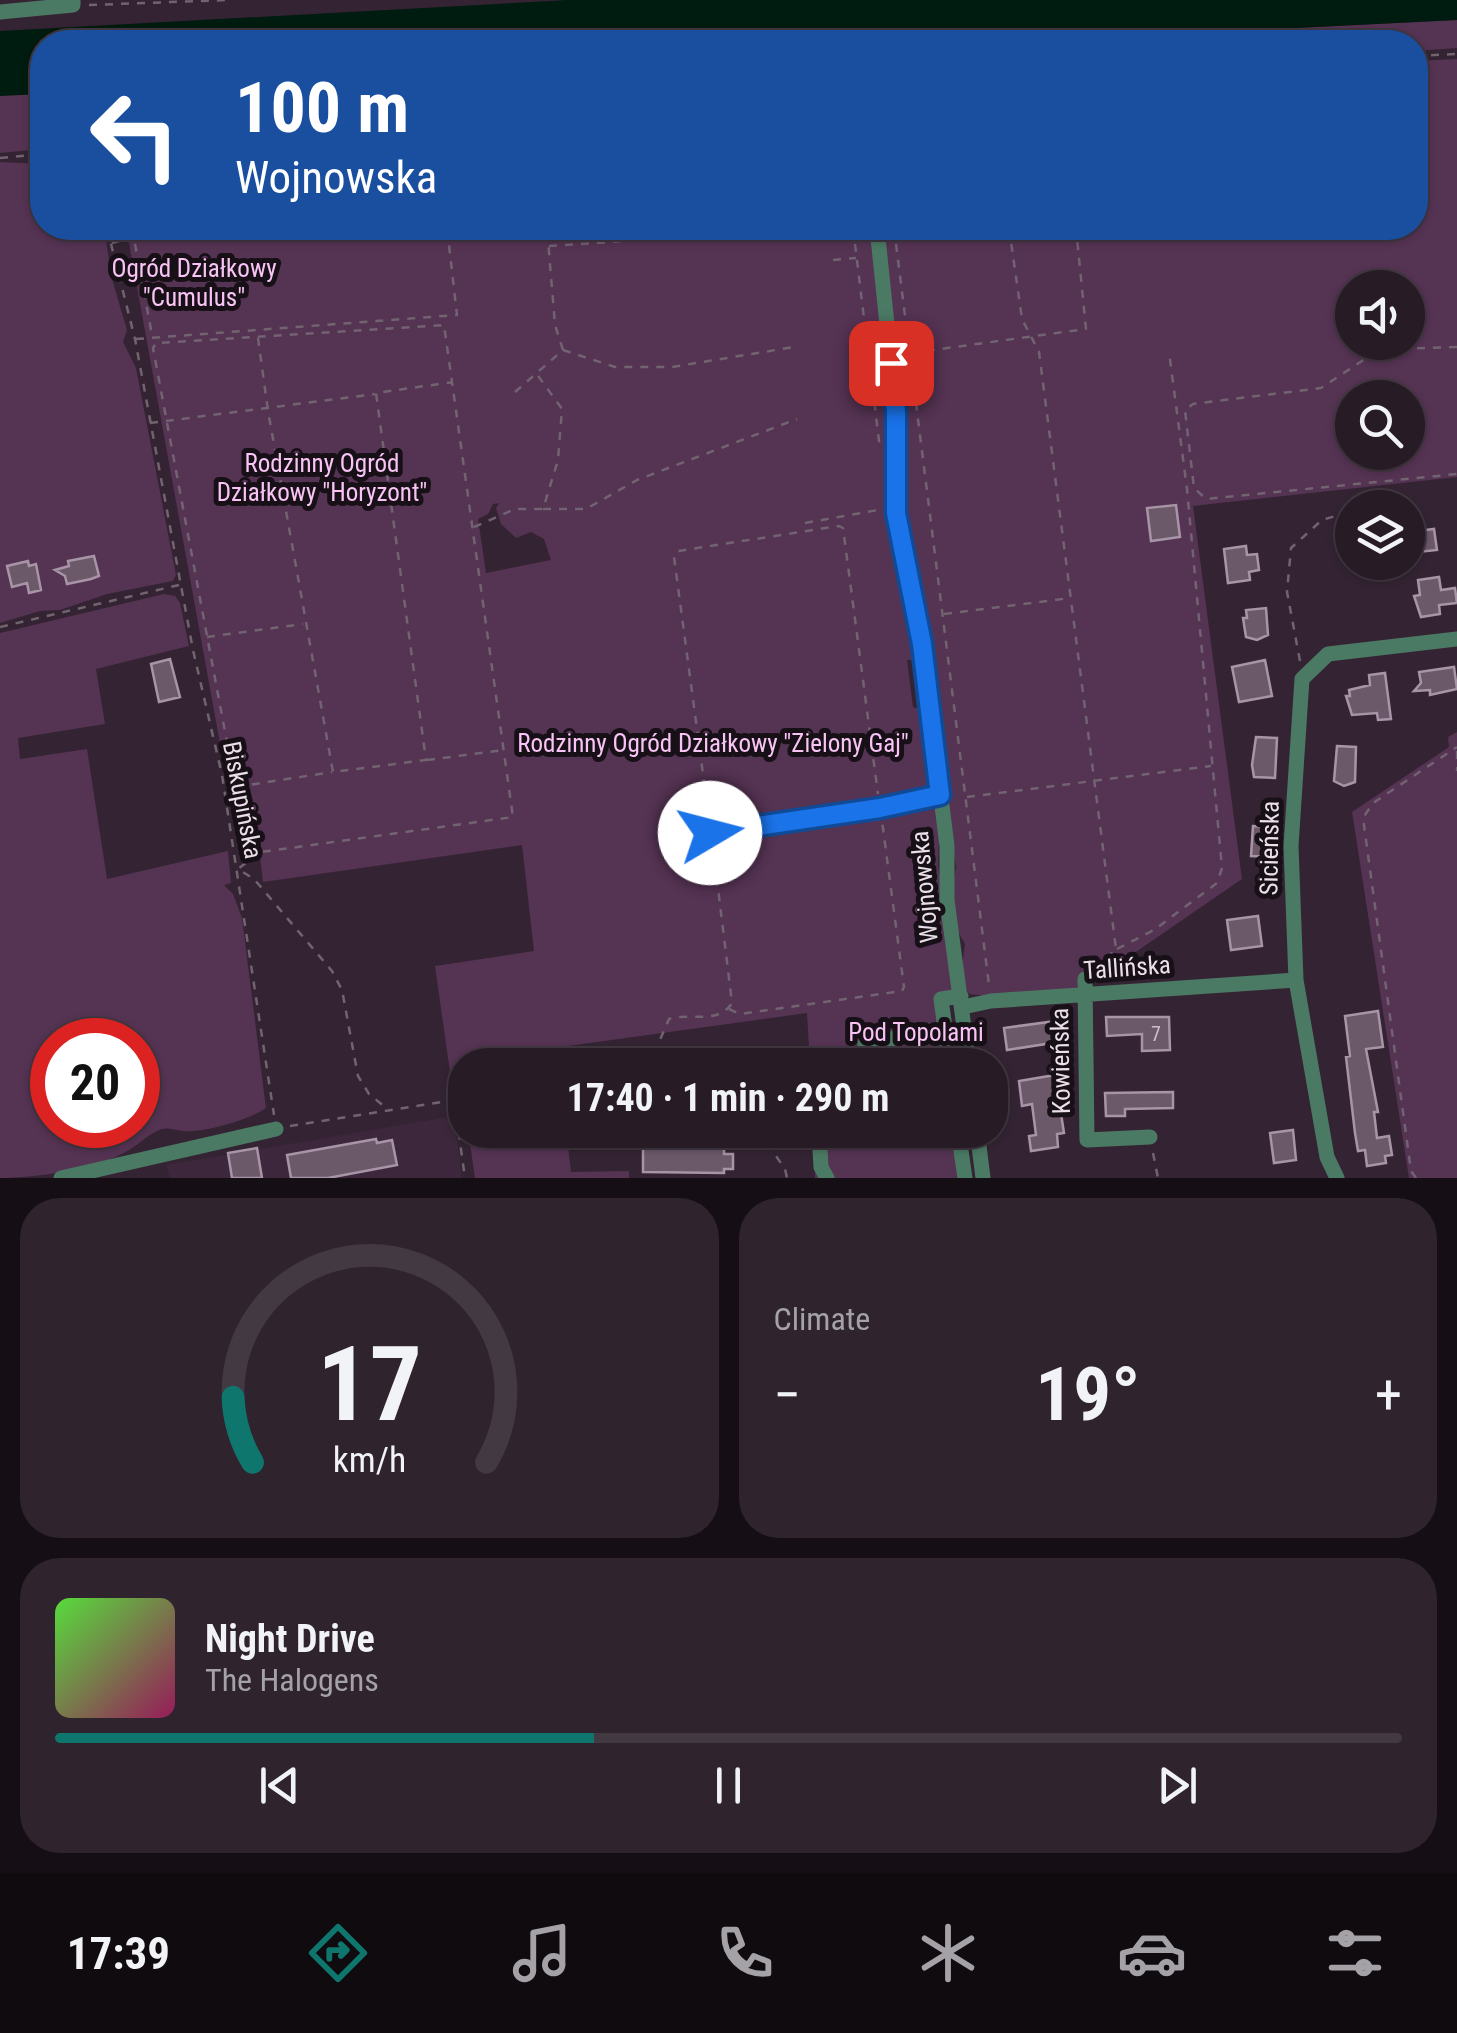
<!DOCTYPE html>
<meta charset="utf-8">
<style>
body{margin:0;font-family:"Roboto Condensed",sans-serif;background:#2f242e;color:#f1f3f6;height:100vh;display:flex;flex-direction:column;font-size:38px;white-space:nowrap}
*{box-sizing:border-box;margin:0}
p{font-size:32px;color:#a4a1a7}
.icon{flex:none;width:55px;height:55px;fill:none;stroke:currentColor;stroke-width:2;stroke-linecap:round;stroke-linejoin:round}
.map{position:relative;height:1178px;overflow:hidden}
.drawer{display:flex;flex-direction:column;gap:20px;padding:20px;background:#150f15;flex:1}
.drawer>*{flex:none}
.banner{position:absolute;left:30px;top:30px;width:1398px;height:210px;border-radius:40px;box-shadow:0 2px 8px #0004,0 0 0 2px #433943;background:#1a4fa0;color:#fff;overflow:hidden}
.controls{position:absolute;left:1335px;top:270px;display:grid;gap:20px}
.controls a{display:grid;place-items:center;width:90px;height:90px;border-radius:50%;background:#271b26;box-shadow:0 2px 8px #0004,0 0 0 2px #433943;font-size:50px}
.speed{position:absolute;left:30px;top:1018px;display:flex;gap:20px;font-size:50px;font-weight:700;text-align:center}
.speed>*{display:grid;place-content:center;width:130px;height:130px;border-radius:50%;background:#271b26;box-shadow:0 2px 8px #0004,0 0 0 2px #433943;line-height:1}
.speed .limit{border:15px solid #d22;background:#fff;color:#111}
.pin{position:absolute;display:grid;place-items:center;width:85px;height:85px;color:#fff;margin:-42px;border-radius:20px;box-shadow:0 5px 15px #0006}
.me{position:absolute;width:110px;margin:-55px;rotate:82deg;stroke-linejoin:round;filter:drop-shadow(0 0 8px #0008)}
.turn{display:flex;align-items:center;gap:35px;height:210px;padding:0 40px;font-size:45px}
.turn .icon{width:130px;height:130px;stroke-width:2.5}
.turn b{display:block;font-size:70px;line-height:85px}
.big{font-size:75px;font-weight:700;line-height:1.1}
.drawer .card{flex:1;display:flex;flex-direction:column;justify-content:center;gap:15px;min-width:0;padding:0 35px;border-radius:40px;background:#2f242e}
.drawer .dial{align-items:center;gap:0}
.dial svg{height:260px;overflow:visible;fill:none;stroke:#433943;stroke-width:7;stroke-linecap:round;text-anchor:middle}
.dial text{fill:#f1f3f6;stroke:none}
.song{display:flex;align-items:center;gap:30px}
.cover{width:120px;height:120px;border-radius:15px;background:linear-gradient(135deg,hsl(110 70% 55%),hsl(330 70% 35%))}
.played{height:10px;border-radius:5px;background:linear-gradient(90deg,#0f766e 40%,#433943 40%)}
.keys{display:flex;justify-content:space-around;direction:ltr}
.heat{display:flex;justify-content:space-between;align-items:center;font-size:55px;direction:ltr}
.drawer .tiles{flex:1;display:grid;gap:20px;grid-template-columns:1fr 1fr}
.card:last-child{grid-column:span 2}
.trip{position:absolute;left:448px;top:1048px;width:560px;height:100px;border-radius:40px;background:#271b26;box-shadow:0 2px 8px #0004,0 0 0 2px #433943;font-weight:700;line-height:100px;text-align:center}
.dock{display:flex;height:160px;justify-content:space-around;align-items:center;background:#100b0f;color:#a4a1a7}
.dock .icon{width:70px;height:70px}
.dock .active{color:#0f766e}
.dock b{font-size:45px;color:#f1f3f6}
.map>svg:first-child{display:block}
</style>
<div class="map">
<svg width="1457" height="1178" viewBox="0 0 1457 1178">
<rect width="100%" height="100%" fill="#342433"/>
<!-- built -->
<path fill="#3d273c" d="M454,1116L462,1178H170L166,1165Z"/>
<!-- green -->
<path fill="#553353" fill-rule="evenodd" d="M1457,20V48L1415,51V42H1018Z
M1457,59V477L1193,506L1242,879L1095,980L1080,981L1076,990L997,997L969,994C958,979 963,961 965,944C949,919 950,895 956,867L904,543L880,228H1415V61ZM1352,288H1408V342H1352ZM1352,398H1408V452H1352Z
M0,91H42V149L0,153Z
M0,162L42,164V228H104L112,279L127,330L123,342L136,368L176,575L173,581L107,594L60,610L40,611L0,623Z
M117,228H873L885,344L883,394L916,651L912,653V660H907L913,707L919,709L923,704L940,818L938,864L956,994H948L955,1065H810L807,1013L546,1049V1065H465V1077L451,1079L435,966L534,951L522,845L263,882L260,856L241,859L129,243L127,237L123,238ZM499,503L496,508L501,524L516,538L531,532L544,539L551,560L486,573L478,519L488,514L493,504Z
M164,594L175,596L180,603L189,646L96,669L105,724L18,738L20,759L87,749L107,879L228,851L231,883L224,885L233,894L242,918L266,1108C251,1119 203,1133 185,1131C177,1131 170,1127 162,1129C149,1133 140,1144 129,1150C97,1169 37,1178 0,1178V633ZM52,1040H138V1125H52Z
M1457,732V1178H1409L1352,812L1449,747L1448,737Z
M468,1130H566L571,1172L629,1171V1178H475Z
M813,1130H963L969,1178H815Z"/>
<!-- water -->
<path fill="#001b0f" d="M568,0H1457V20L1018,42H42V94L0,96V31Z"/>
<!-- building -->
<path fill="#6b5869" stroke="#a894a7" stroke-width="2.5" d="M1176,505L1180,537L1151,541L1147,508Z
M1434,529L1437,550L1408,553V532Z
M1246,546L1247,555L1257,554L1259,570L1249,572L1250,580L1228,583L1224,549Z
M94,556L99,576L91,579L67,584L65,576L55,570L69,566L68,561Z
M28,561L29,566L36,564L41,590L29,593L27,583L12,587L7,566Z
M1439,577L1441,590L1455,588L1457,603L1439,605L1440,614L1421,617L1414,596L1420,595L1418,580Z
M1266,608L1268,635L1257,640L1246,637L1243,618H1247L1246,610Z
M170,659L180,697L159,702L151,664Z
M1265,660L1272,696L1239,702L1232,667Z
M1454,667L1457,689L1430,695V690L1414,691L1421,683L1419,672Z
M1385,673L1391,719L1378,720L1377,713L1352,715L1346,696H1350L1349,690L1370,685L1369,675Z
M1256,737L1277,738L1275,778L1254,777L1252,765Z
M1337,746L1356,747L1355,782L1344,786L1334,781Z
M1253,826L1274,827L1273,857L1251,856Z
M1258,916L1262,946L1231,950L1227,920Z
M1378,1011L1383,1047L1366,1049L1378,1112H1374L1377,1138L1389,1136L1392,1155L1385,1156L1386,1163L1367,1166L1365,1150L1358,1151L1355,1133L1346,1057L1350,1056L1345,1016Z
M1106,1017H1169L1170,1050L1142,1051V1034L1107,1036Z
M1056,1021L1059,1042L1007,1050L1004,1028Z
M1055,1075L1064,1133L1057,1134L1058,1147L1031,1151L1029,1136L1036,1135L1032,1104L1022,1106L1019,1081Z
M1173,1092V1108L1125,1109V1116H1106L1105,1093Z
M643,1130H724V1154H733V1169H724V1173L643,1172Z
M1293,1130L1296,1160L1274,1163L1270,1133Z
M376,1139L377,1143L392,1140L397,1165L328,1178H291L287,1155Z
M257,1148L262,1178H232L228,1153Z"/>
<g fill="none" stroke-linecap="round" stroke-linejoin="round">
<!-- path -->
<path stroke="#726371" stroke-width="2.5" stroke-dasharray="8 8" stroke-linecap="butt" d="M89,5L228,0
M1415,56L1457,54
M31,157L42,161
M0,158L42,154
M107,228L135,339L193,650L222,775L274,1115
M132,228L152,335
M853,228L880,449
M894,228L989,985
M1009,228L1022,319L1039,352L1116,949L1097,967
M112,243L134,237L298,228
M549,246L750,233L762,228
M833,260L856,258
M258,338L268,411L333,772L426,760L376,393L453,382
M136,339L457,315L447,228
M1457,347L1393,349L1368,357L1321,388L1193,404L1185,410L1194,488L1206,499L1457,474
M563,350L615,367H672L794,347
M911,353L1086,329L1076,228
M515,392L563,350L555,325L547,228
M150,423L375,394
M1372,508L1400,503
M543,509H586L637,480L797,419
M805,523L878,510
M474,527L515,509H543L558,460L562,409L536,373
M944,614L1070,598
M0,627L179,585
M207,637L303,624
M1300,661L1287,592L1291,548L1322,520L1352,511
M1457,751V771
M427,760L504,750
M236,787L332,772
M967,797L1211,766
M709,819L674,557L678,551L839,526L843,528L878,794
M247,854L513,817L444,325L156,343L153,348L247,849V862L238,869L254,879L332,971L342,990L358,1076L369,1094L390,1111
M1117,949L1154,930L1217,883L1222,868L1187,489L1169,352
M729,1009L740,1014L902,991L904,987L882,821
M590,1065L646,1056L656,1049L669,1019C691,1012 718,1025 732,1003L713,847
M454,1100L465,1178
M290,1126L454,1100L465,1095
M758,1130L785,1169L787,1178
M1153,1153L1158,1178
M1416,1178L1411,1171L1363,818L1373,803L1457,747"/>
<!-- minor -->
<path stroke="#4b7a64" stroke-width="15" d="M0,12L73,5V0
M877,228L896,411V513L922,645L947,846V900L969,1065
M711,833L880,808L940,795
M1085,979L1087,1140L1150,1137
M963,1007L991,1001L1296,980
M865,1044L945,1028
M950,1065L941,999L961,996
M958,1130L965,1178
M977,1130L983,1178
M61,1178L276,1129
M827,1178L821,1167L819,1132L832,1130
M1337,1178L1327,1157L1296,980L1291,846L1302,679L1328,654L1457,639"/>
</g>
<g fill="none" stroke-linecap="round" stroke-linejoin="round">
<!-- route casing -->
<g stroke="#114b97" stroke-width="25">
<path id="route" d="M710,833L880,808L940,795L922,644L896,513V411L891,363"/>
</g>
<!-- route -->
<use href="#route" stroke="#1a73e8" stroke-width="18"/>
</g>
<g text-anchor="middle" stroke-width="10" stroke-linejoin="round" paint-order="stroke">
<!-- number labels -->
<g font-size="20" fill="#cbbeca">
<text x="1156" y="1041">7</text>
</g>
<!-- park labels -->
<g font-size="25" fill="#f9c4f5" stroke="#171017">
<text x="194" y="277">Ogród Działkowy<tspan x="194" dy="29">"Cumulus"</tspan></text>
<text x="322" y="472">Rodzinny Ogród<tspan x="322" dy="29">Działkowy "Horyzont"</tspan></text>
<text x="713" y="752">Rodzinny Ogród Działkowy "Zielony Gaj"</text>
<text x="916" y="1041">Pod Topolami</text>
</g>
<!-- street labels -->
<g font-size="25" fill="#ebe0ea" stroke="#171017">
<text transform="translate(243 800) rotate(79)" y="9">Biskupińska</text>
<text transform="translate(1269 848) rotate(-89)" y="9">Sicieńska</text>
<text transform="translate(924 887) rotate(-95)" y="9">Wojnowska</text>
<text transform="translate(1127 967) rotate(-4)" y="9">Tallińska</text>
<text transform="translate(1060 1061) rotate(-91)" y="9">Kowieńska</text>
</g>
</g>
</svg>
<div class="controls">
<a><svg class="icon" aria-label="sound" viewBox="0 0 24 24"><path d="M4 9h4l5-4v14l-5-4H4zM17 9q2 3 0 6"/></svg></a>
<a><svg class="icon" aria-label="search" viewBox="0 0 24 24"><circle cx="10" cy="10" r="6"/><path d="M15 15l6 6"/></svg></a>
<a><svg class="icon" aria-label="layers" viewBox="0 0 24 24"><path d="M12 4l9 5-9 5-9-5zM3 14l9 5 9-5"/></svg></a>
</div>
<div class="speed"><div class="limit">20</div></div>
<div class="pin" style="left:891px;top:363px;background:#d93025"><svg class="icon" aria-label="arrive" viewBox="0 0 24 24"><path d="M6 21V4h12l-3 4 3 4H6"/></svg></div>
<svg class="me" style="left:710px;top:833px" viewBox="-20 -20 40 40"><circle r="19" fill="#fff"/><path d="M0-13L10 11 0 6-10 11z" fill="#1a73e8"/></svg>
<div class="trip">17:40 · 1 min · 290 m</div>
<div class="banner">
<div class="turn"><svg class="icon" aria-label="left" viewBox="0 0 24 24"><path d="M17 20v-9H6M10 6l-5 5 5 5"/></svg><div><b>100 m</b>Wojnowska</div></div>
</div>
</div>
<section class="drawer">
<div class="tiles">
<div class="card dial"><svg viewBox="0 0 100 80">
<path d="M14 69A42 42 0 1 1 86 69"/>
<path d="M14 69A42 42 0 0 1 8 49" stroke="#0f766e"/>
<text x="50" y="56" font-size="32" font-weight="700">17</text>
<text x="50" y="72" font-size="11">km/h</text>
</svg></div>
<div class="card"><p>Climate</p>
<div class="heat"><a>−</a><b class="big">19°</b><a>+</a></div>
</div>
<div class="card">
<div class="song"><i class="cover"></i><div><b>Night Drive</b><p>The Halogens</p></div></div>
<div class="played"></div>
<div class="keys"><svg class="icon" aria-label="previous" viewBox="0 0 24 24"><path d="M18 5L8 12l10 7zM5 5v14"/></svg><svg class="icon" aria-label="pause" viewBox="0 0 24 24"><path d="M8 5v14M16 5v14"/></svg><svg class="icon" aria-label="next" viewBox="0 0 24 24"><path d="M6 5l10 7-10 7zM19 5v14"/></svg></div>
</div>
</div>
</section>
<nav class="dock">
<b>17:39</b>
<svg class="icon active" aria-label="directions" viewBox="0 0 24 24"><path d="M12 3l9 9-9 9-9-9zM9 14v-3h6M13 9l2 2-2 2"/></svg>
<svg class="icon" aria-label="music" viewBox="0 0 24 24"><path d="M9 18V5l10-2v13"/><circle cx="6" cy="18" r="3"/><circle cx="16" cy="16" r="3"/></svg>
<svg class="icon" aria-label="phone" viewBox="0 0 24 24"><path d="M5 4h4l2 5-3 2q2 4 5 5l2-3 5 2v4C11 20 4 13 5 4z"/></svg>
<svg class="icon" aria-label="climate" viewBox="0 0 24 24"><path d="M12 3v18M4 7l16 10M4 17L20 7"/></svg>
<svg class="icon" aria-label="car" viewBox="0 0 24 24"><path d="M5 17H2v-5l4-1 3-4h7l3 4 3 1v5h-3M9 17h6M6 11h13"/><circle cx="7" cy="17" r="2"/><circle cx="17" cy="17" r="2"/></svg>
<svg class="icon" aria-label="filters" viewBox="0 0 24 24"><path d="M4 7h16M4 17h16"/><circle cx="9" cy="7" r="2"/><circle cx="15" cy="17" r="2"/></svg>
</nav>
